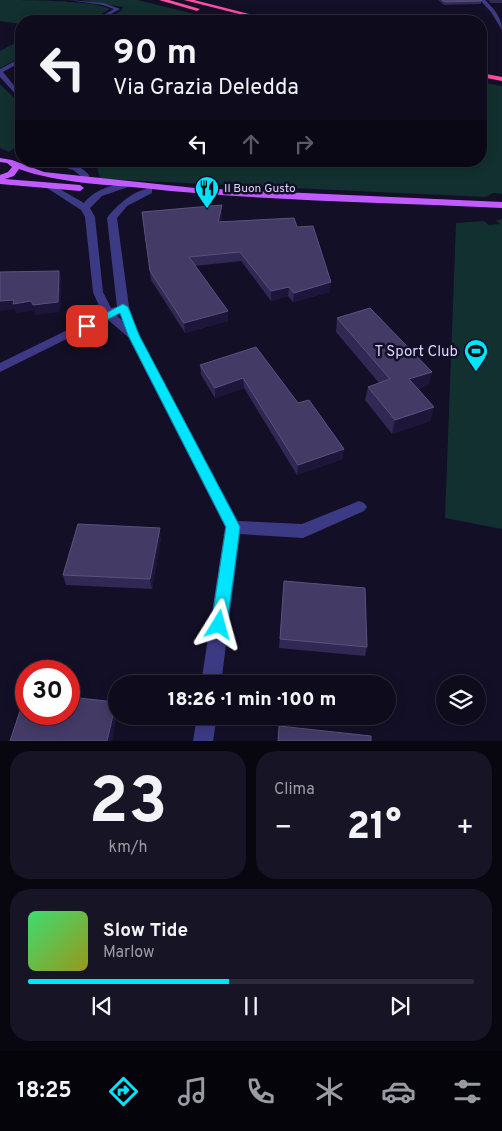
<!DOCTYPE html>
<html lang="it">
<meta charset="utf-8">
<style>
body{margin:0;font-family:Overpass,sans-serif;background:#171425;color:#f1f3f6;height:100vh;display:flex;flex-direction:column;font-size:19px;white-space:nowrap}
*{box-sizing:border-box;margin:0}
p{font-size:16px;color:#9b9ba3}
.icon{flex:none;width:28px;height:28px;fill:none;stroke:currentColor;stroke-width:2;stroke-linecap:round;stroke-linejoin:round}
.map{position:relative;height:741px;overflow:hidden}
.drawer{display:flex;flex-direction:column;gap:10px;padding:10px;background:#08060f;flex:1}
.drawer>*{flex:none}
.hud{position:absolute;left:15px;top:15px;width:472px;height:152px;border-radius:20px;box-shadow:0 2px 12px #0003,0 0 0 1px #2e2b3b;background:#0e0b1c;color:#f1f3f6;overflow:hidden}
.tools{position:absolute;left:436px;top:675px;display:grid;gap:10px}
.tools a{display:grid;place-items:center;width:50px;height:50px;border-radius:50%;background:#0e0b1c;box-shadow:0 2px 12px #0003,0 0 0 1px #2e2b3b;font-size:25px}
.speed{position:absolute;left:15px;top:660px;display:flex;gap:10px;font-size:25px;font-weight:700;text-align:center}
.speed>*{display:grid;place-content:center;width:65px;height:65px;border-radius:50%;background:#0e0b1c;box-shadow:0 2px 12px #0003,0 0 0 1px #2e2b3b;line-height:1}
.speed .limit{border:8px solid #d22;background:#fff;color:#111}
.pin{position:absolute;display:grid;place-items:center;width:42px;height:42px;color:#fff;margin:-21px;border-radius:10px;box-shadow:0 2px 8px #0006}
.me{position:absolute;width:55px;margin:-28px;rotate:8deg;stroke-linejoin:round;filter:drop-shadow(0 0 4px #0008)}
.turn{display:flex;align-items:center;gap:18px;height:105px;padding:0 15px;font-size:22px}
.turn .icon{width:65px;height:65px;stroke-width:2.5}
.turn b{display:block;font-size:35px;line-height:42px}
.lanes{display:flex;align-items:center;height:48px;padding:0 15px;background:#0003;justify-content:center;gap:25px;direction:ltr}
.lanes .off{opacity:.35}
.big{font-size:38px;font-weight:800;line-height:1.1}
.drawer .widget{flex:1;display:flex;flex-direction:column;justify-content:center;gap:8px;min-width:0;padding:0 18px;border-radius:20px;background:#171425}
.drawer .dial{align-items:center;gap:0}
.dial b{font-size:65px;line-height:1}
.song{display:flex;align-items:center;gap:15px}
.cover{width:60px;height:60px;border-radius:8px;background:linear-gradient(135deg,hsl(140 70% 55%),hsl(60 70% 35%))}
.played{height:5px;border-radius:2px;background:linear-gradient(90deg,#00e5ff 45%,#2e2b3b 45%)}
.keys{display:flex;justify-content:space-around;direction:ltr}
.heat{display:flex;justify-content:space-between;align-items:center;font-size:28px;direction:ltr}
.drawer .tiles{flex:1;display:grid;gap:10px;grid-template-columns:1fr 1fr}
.widget:last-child{grid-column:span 2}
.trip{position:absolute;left:108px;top:675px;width:288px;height:50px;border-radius:25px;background:#0e0b1c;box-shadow:0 2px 12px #0003,0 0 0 1px #2e2b3b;font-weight:800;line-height:50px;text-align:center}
.dock{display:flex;height:80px;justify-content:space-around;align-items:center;background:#06040b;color:#9b9ba3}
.dock .icon{width:35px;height:35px}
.dock .current{color:#00e5ff}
.dock b{font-size:22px;color:#f1f3f6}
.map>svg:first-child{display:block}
</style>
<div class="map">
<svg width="502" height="741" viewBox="0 0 502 741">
<rect width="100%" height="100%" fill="#130f26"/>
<!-- green -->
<path fill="#12302f" d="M0,0C21,0 95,0 110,9L89,21H21V34L17,33L21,24L0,21Z
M81,0H137L223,21H101L121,11L123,7Z
M21,40V57L0,68V51Z
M481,82L502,86V194L493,193L486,197L100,179L97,167L79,161H481Z
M0,84L21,105V143L9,152L0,148Z
M502,219V529L445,518L456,223L484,221L489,225L500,224L496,220Z"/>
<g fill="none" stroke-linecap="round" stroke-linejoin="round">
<!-- minor -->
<path fill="#3d3a85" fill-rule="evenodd" d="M69,0L104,3L120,9L98,21H93L114,9L103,5Z
M480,0H485C493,8 502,17 502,30L491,12Z
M21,58V62L3,72L21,94V100L0,77V69Z
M44,161C61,161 78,162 89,175L88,181L81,183V176L73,170Z
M128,181L131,182V186L102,196L90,208L95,217L103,292L111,308L117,307L107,218C116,206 137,187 152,189V193L127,206L117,218L129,307L139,335L238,521L302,524L359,501L364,503L367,507L364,511L303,538L240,534L221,684H201L225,527L128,337L107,319L0,372V363L102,313L93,292L85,217L81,210L44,186L51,184L84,203C95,189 111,186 128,181ZM120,313L122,320L116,315Z
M197,716H217L213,741H193Z"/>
<!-- major -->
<path fill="#c25bff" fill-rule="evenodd" d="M0,158L12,160L44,172L195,188L502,202V208C382,202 261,201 142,188C101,184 58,183 19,169L14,176L5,179L80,185L84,188L80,191L0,184V175L8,172L12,167L7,163L0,162Z"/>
<!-- highway -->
<path fill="#ff4fa3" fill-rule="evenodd" d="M159,0H169L200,9L197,11Z
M184,0H194L277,21H267Z
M481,73L502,77V81L481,77Z"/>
</g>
<!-- wall -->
<path fill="#312854" d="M438,0H481V4L444,5Z
M488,0H502V3H491Z
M222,205V213L221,221L297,227L330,292L293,302L288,296L271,301L241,261L195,266L228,311V321L185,333L151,280L142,212Z
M337,318L432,372L428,385L418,389L434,407L430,421L392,434L365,400L368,387L379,383L336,332Z
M256,347L298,403L344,449L342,459L297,475L244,388L215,398L201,375L200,365Z
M161,538L152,589L66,585L63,575Z
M284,581L367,647L365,656L279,648Z"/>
<!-- shaded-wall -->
<path fill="#1d163a" d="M222,205V213L219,230L218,222Z
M59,271L62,281L60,312L35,315L33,305Z
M331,282L330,292L293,302L294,293Z
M289,287L288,296L271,301V291Z
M14,300L31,301L34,311L16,313L15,309L0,311V301Z
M228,311V321L185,333L184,323Z
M432,372L428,385L406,393L409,379Z
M243,378L244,388L215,398V388Z
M434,407L430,421L392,434L395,420Z
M344,449L342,459L297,475L298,465Z
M160,528L161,538L152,589L150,579Z
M116,702V716H117L112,741H107Z"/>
<!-- building -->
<path fill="#433a66" stroke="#5a527e" d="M442,0H481V1L445,2Z
M222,205L218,222L294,218L297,227L313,226L331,282L294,293L289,287L271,291L240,252L189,257L228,311L184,323L150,271L142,212Z
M59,271L58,302L33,305L31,301L13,304L14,300L0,301V272Z
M370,308L432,372L409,379L434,407L395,420L368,387L390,379L337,318Z
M256,347L298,403L309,400L344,449L298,465L243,378L215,388L200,365Z
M78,524L160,528L150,579L63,575Z
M284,581L365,588L367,647L280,639Z
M26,693V714H69V697L116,702L107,741H10Z
M279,726L371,736V741H278Z"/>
<!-- route -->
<path fill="#00e5ff" stroke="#0095a6" d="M123,304L128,307L139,335L240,527L227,625L225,630L219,633L214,630L211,625L226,527L128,335L120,313L91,328H84L82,326Z"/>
<!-- icons -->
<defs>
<g id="restaurant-pin" transform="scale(1.25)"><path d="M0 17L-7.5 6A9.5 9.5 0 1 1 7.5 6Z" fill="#00e5ff" stroke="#130f26"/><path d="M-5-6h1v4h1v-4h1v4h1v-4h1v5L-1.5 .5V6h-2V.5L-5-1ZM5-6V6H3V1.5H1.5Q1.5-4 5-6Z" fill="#111"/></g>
<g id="stadium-pin" transform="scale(1.25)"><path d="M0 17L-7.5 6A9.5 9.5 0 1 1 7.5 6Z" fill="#00e5ff" stroke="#130f26"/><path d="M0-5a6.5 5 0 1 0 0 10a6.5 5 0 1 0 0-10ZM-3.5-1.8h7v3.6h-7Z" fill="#111"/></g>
</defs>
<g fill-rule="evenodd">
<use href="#restaurant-pin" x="207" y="188"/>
<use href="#stadium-pin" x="476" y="351"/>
</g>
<g text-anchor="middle" stroke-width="5" stroke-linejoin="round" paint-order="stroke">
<!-- far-poi labels -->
<g font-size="12" fill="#d9d4ff" stroke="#130f26" text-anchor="start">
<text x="224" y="192">Il Buon Gusto</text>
</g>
<!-- poi labels -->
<g font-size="15" fill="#d9d4ff" stroke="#130f26" text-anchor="end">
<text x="458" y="356">T Sport Club</text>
</g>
</g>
</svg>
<div class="tools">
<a><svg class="icon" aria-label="layers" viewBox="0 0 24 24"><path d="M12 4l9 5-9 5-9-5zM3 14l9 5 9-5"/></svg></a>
</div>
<div class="speed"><div class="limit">30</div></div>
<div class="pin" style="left:87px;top:326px;background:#d93025"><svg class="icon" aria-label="arrive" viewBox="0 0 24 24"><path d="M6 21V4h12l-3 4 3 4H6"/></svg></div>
<svg class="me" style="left:219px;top:625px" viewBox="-20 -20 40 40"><path d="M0-17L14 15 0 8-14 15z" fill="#00e5ff" stroke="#fff" stroke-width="4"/></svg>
<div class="trip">18:26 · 1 min · 100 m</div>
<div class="hud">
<div class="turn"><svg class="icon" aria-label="left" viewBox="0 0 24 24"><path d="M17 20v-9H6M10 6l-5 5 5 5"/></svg><div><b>90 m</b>Via Grazia Deledda</div></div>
<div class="lanes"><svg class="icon" aria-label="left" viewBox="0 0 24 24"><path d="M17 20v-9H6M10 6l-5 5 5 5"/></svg><svg class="icon off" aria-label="ahead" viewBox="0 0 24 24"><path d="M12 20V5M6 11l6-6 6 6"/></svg><svg class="icon off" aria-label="right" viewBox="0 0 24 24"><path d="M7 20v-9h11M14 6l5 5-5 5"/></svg></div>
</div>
</div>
<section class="drawer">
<div class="tiles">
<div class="widget dial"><b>23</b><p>km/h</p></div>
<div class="widget"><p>Clima</p>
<div class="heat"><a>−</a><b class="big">21°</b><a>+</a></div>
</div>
<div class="widget">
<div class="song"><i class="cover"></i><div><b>Slow Tide</b><p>Marlow</p></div></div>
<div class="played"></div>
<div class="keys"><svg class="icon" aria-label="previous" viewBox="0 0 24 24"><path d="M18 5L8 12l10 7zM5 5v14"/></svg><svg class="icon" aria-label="pause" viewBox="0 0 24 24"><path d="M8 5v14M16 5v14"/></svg><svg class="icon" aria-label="next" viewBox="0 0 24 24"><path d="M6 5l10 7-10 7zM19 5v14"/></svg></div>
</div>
</div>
</section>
<nav class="dock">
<b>18:25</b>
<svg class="icon current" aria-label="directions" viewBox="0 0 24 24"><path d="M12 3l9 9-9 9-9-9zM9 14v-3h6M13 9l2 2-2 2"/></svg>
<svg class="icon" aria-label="music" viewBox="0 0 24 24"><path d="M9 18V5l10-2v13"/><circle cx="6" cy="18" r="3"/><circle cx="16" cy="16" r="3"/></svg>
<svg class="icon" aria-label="phone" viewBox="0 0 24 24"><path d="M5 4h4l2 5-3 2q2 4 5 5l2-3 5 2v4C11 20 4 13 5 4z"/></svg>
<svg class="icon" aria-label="climate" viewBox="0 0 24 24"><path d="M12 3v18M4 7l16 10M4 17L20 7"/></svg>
<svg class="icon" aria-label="car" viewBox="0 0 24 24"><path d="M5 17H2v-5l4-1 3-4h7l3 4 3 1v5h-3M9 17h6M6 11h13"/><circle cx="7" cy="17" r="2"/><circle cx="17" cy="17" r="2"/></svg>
<svg class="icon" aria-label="filters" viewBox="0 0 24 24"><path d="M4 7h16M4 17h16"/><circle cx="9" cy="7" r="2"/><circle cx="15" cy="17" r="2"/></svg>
</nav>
